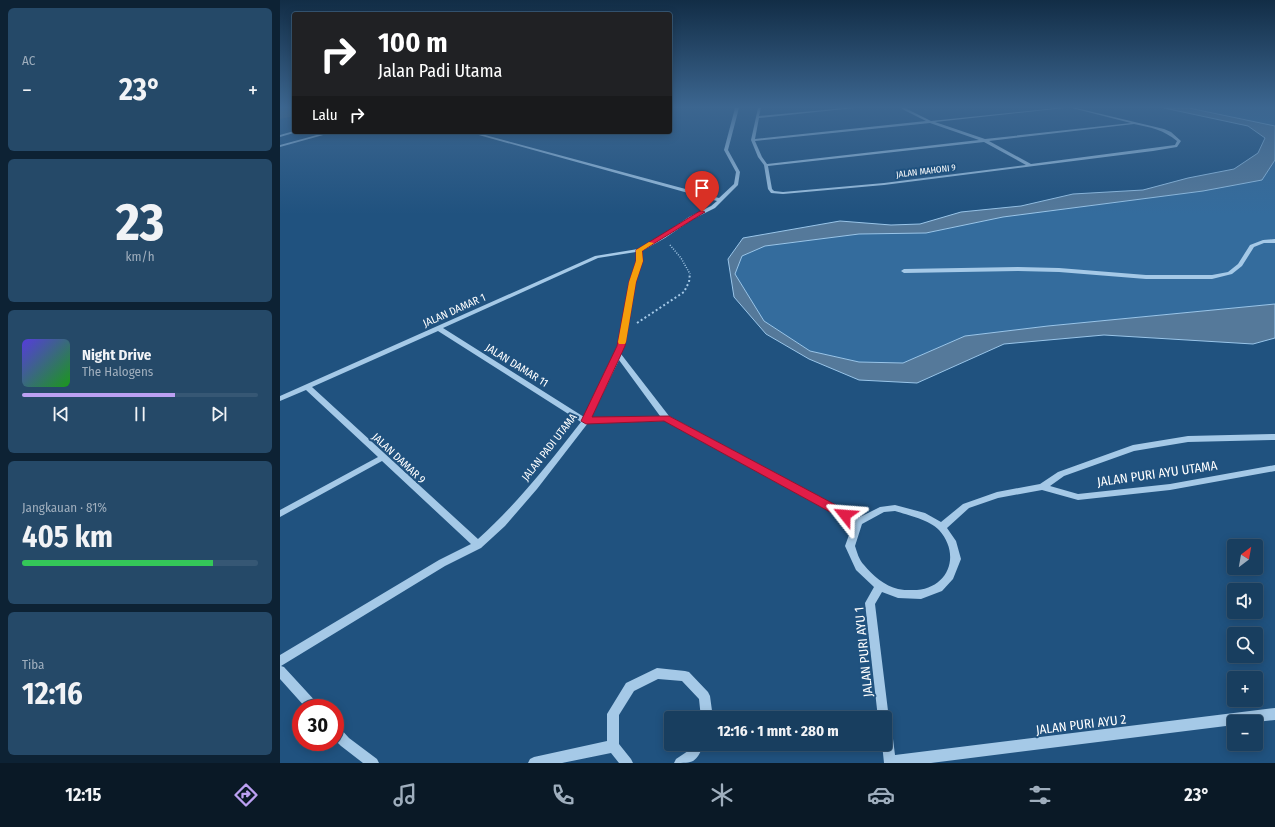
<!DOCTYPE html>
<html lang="id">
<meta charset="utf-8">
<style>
body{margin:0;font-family:"Fira Sans Condensed",sans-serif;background:#254968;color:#f1f3f6;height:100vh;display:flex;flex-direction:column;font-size:15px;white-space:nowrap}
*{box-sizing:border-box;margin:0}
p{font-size:13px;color:#9faebd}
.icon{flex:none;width:22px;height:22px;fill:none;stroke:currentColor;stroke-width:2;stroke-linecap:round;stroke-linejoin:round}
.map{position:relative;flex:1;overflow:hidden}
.details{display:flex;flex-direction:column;gap:8px;padding:8px;background:#0d2234;width:280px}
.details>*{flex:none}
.banner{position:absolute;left:12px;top:12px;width:380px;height:122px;border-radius:4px;box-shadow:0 2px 10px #0003,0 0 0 1px #365774;background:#202124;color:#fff;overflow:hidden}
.needle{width:26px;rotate:31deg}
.tools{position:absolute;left:947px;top:539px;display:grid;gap:8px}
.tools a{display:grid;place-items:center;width:36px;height:36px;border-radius:4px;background:#183e5f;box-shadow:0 2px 10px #0003,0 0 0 1px #365774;font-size:20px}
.speed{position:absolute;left:12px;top:699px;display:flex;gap:8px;font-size:20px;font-weight:700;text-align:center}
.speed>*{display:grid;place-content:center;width:52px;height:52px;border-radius:50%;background:#183e5f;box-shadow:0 2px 10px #0003,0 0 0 1px #365774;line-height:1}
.speed .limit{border:6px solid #d22;background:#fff;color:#111}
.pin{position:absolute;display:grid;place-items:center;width:34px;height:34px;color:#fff;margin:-41px -17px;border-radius:50% 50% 50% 0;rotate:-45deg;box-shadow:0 0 4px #0007}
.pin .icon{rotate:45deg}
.me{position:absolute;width:44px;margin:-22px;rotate:298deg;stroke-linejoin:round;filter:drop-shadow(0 0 3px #0008)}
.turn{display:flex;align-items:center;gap:14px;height:84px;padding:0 20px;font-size:18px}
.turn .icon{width:52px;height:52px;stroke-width:2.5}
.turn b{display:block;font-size:28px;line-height:34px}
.then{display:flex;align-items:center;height:38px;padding:0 20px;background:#0003;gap:8px;font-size:15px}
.big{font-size:30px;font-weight:700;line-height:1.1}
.details .card{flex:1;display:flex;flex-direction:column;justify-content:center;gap:6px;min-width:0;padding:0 14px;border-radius:6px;background:#254968}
.details .dial{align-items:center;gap:0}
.dial b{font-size:52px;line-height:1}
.song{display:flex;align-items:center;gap:12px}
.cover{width:48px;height:48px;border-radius:6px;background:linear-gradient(135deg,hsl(250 70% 55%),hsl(120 70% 35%))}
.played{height:4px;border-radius:2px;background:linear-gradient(90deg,#bca0f2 65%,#365774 65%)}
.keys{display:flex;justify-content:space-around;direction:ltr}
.heat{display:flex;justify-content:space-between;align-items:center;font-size:22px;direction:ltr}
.charge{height:6px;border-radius:3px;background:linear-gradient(90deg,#34c759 81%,#365774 0)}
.trip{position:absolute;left:384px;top:711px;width:228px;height:40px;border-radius:4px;background:#183e5f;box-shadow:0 2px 10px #0003,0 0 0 1px #365774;font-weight:700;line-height:40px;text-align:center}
.tab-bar{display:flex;height:64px;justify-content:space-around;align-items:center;background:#0a1926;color:#9faebd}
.tab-bar .icon{width:28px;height:28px}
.tab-bar .selected{color:#bca0f2}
.tab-bar b{font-size:18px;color:#f1f3f6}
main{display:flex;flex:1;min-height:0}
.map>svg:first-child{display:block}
</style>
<main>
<section class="details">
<div class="card"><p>AC</p>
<div class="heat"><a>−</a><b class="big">23°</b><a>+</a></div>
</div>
<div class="card dial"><b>23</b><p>km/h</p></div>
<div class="card">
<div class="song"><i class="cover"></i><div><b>Night Drive</b><p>The Halogens</p></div></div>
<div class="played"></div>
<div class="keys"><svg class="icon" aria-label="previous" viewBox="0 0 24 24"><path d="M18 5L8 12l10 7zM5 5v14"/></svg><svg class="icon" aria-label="pause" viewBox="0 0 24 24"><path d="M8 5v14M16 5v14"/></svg><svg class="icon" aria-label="next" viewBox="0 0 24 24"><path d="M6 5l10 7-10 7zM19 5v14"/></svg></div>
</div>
<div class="card"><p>Jangkauan · 81%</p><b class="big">405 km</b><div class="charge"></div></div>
<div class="card"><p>Tiba</p><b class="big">12:16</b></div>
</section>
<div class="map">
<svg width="995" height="763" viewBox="0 0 995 763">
<rect width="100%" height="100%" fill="#20527f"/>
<!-- green -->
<path fill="#346c9d" d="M909,108H995V126L922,110Z
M995,160V304L768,326L685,336L623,363L579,362L530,351L484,321L455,274L462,256L485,246L579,234L646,233L723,217L982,180Z"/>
<!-- water -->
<path fill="#55799a" stroke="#99c5e9" d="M884,108H909L995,126V160L982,180L923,191L723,217L646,233L579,234L485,246L462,256L455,274L484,321L530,351L579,362L623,363L685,336L768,326L995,304V338L973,344L824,335L724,344L637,383L579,380L529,359L486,334L454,297L448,259L463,238L560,221L611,225L640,224L681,212L741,206L793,194L863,190L908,178L954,169L978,153L985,138L968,126Z"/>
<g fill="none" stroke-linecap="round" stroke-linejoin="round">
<!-- path-far1 -->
<path stroke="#a5c9e7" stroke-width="1.5" stroke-dasharray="1 1.5" stroke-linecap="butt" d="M390,245L401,258L410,274"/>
<!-- path -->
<path stroke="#a5c9e7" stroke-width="2" stroke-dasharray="2 2.5" stroke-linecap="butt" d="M357,323L404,292L409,282L410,273"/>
<!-- minor -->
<path fill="#a5c9e7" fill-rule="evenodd" d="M455,108H459L448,150L460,172L458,185L435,208L413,219L385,238L362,251V261L355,282L349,323L341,354L389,416L578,518L600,507L615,505L645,513L661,522L683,504L717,492L760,484L778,472L853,445L908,436L995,434V440L908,442L854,451L784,476L770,486L798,494L890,484L995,465V471L890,490L798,500L762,490L718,498L689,508L667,528L676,541L681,559L673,579L662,591L641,599L618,598L602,592L595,604L609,719L611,723L615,755L995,708V720L976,722H954V725L651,763H604L602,744H605V718H598L585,603L594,587L576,570L565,546L573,524L385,421L308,423L257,489L225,526L201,548L165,566L1,666L4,667L38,704L40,708H26L0,679V655L159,560L191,544L102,461L0,517V510L98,457L26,390L0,401V396L315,256L358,249L381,236L409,217L431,206L437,201L188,132H194L439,198L454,184L456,172L444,150ZM356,252V261L349,282L343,323L335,354L304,417L163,328L318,258ZM158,331L301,422C269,463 237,504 198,539L32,387ZM339,360L380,416L311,418ZM615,511C628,515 650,520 659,530C683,557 666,592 630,590C627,590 622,590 618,589C605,586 592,575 584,565C579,560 577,552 575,546L582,524L604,512Z
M478,108H481L479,116L566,108H574L479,118L475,139L646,121L622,109V108H625L651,121L777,108H784L655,122L705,139L851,123L792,108H796L884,129L891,132L901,141L897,147L873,151L604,185L503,194L491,193L488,189L484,165L478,157L471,140ZM650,123L699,140L487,164L482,157L475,141ZM854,124C870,127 884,130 897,141L895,145L751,164L709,141ZM704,142L746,165L604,183L503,192L494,191L492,189L488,166Z
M14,131L17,132L0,137V135Z
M48,132H54L0,147V145Z
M995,239V243H984L974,247L962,266L952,274L932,279H866L779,272L738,271L624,273L621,271L624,269L738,267L779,268L866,275H932L948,272L958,264L970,245L983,240Z
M377,668L405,671L409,672L428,692L430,696L433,718H421L419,699L402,681L378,679L354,691L339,715V744L351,759L353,763H339L331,753L282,763H248L250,759L254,757L327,741V714L346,683Z
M55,725L59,727L69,738L97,759L99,763H83L61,746L55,740Z
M411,744H424C416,763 414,763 394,763L396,759L408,751Z"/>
</g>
<!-- shaded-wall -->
<path fill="#3e5f7b" d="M0,108H14V116L0,119Z"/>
<!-- sky -->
<linearGradient id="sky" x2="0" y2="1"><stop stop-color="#122d46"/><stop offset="0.5" stop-color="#3c6690"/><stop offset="1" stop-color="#3c6690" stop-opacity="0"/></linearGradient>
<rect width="995" height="214" fill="url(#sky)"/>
<!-- route -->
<path fill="#e11d48" stroke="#92132f" d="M420,211L425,212L362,251L363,261L356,282L345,346L312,417L389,416L569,512L570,515L569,518L565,519L561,518L384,421L306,424L301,421L337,346L349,282L356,261V250Z"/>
<!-- slow -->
<path fill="#f59e0b" d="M369,242L374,243L362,251L363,261L356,282L346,342L345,344H339L338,342L349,282L356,261V250Z"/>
<g text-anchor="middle" stroke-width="4" stroke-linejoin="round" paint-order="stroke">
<!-- far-street labels -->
<g font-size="9" fill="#fff" stroke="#20527f">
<text transform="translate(646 171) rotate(-7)" y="3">JALAN MAHONI 9</text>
</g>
<!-- street labels -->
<g font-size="11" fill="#fff" stroke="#20527f">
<text transform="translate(174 310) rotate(-24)" y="4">JALAN DAMAR 1</text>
<text transform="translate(237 365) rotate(32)" y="4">JALAN DAMAR 11</text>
<text transform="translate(269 447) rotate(-52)" y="4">JALAN PADI UTAMA</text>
<text transform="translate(119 458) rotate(43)" y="4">JALAN DAMAR 9</text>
</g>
<!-- near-street labels -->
<g font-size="13" fill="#fff" stroke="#20527f">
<text transform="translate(877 473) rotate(-8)" y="5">JALAN PURI AYU UTAMA</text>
<text transform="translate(583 652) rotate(-96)" y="5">JALAN PURI AYU 1</text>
<text transform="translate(801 724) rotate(-7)" y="5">JALAN PURI AYU 2</text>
</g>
</g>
</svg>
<div class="tools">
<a><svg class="needle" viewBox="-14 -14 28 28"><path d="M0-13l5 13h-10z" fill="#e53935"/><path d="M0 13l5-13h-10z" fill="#9faebd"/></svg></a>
<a><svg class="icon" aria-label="sound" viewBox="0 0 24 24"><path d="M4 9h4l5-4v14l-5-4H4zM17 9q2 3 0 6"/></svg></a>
<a><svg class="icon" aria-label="search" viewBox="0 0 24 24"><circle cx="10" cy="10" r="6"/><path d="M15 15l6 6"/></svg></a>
<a>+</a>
<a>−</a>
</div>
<div class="speed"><div class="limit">30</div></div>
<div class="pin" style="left:422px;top:212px;background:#d93025"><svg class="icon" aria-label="arrive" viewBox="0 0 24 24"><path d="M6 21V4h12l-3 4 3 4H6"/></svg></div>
<svg class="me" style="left:565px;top:515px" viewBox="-20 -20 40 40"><path d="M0-17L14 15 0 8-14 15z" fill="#e11d48" stroke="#fff" stroke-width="4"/></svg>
<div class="trip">12:16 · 1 mnt · 280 m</div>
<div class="banner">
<div class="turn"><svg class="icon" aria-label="right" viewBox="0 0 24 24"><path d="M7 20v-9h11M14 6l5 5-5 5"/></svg><div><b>100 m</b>Jalan Padi Utama</div></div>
<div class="then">Lalu<svg class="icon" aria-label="right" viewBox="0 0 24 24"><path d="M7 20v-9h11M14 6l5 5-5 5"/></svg></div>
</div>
</div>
</main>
<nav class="tab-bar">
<b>12:15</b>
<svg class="icon selected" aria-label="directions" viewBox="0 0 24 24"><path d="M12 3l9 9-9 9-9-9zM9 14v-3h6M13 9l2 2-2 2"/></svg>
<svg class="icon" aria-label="music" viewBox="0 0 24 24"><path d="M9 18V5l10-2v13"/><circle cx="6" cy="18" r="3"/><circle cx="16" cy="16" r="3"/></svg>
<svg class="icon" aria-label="phone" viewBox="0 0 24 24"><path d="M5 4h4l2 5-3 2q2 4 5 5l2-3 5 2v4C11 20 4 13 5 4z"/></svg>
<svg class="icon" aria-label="climate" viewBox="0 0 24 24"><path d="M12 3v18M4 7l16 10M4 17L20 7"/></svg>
<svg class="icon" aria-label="car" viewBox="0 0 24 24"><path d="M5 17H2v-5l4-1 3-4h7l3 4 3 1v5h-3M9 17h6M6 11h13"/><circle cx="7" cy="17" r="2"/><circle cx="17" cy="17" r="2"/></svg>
<svg class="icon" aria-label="filters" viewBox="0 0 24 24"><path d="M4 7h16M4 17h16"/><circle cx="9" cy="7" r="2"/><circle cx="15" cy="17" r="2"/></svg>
<b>23°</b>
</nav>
